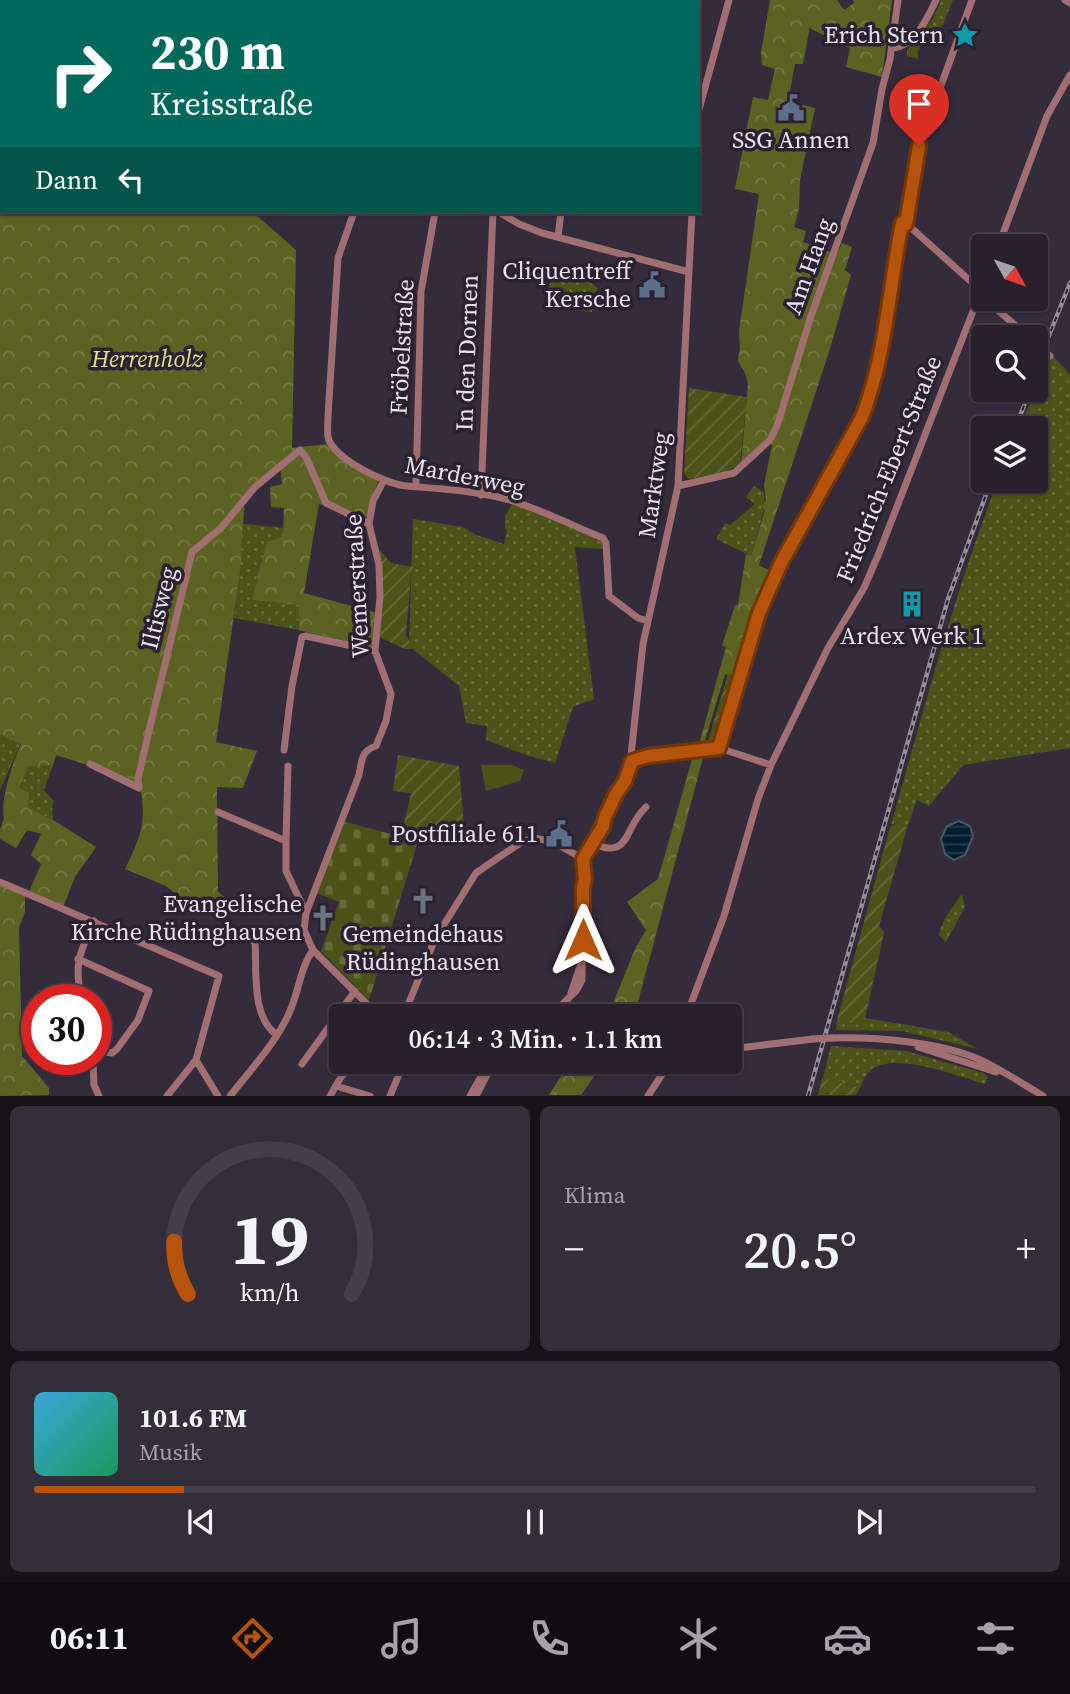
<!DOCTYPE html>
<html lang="de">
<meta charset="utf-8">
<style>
body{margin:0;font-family:"Source Serif 4",serif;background:#342e38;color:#f1f3f6;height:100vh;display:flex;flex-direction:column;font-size:26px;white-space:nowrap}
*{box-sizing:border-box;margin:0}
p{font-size:23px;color:#a5a3a9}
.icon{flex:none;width:38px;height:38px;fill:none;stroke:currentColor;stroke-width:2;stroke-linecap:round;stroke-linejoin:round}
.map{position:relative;height:1096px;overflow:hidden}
.details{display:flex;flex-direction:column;gap:10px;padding:10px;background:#161218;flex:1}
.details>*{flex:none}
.banner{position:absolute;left:0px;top:0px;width:700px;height:214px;box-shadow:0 2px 5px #0004,0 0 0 2px #443e48;background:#00695c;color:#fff;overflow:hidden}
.needle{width:46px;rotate:130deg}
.buttons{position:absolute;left:971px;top:234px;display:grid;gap:14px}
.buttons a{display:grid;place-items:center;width:77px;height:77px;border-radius:7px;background:#28212c;box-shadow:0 2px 5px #0004,0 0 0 2px #443e48;font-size:35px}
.speed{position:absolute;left:21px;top:984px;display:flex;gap:14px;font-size:35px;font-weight:700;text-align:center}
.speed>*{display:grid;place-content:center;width:91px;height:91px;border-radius:50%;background:#28212c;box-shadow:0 2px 5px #0004,0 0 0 2px #443e48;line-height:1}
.speed .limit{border:10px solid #d22;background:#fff;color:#111}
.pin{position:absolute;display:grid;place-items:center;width:60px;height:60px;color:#fff;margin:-72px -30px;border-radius:50% 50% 50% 0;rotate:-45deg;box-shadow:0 0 7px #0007}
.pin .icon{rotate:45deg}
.me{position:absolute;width:77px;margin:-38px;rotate:0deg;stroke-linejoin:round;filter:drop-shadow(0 0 5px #0008)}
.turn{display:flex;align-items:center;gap:24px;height:147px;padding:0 35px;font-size:32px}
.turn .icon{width:91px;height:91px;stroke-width:2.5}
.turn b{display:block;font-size:49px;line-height:60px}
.then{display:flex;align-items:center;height:66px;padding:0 35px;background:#0003;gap:14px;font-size:26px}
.big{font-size:52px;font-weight:600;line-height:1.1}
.details .tile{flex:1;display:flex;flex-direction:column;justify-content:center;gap:10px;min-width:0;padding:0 24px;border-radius:10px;background:#342e38}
.details .dial{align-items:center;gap:0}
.dial svg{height:182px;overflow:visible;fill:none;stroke:#443e48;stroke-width:7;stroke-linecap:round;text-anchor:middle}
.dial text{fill:#f1f3f6;stroke:none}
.song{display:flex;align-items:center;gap:21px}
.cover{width:84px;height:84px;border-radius:10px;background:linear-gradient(135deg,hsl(200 70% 55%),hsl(150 70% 35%))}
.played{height:7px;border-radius:4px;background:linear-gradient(90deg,#b45309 15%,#443e48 15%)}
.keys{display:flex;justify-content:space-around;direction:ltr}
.heat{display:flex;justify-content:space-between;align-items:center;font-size:38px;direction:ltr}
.details .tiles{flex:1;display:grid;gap:10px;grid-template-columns:1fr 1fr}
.tile:last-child{grid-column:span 2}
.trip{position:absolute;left:329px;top:1004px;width:413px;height:70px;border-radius:7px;background:#28212c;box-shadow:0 2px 5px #0004,0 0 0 2px #443e48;font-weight:600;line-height:70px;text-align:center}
.menu{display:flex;height:112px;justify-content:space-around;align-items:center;background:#100d12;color:#a5a3a9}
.menu .icon{width:49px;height:49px}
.menu .current{color:#b45309}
.menu b{font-size:32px;color:#f1f3f6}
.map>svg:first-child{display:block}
</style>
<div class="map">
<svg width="1070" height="1096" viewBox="0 0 1070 1096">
<defs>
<pattern id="grass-dots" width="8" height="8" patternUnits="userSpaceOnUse" patternTransform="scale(1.75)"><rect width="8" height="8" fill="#4c5318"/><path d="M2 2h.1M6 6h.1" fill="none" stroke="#666b3a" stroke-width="1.8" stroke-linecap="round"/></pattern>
<pattern id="forest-crowns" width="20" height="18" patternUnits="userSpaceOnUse" patternTransform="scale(1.75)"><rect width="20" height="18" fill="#5b6322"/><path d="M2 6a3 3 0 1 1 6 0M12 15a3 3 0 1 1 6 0" fill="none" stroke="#737942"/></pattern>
<pattern id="cemetery-stones" width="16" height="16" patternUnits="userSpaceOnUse" patternTransform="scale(1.75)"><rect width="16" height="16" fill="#4c5318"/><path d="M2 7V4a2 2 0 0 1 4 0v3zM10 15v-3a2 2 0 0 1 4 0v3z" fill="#666b3a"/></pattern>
<pattern id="garden-furrows" width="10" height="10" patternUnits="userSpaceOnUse" patternTransform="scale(1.75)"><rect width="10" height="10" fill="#4c5318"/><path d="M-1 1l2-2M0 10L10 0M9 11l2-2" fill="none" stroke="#666b3a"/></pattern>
<pattern id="water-rules" width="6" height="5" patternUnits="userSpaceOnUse" patternTransform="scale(1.75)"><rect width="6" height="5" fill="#001d2f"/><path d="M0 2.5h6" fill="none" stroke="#253e4d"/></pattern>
</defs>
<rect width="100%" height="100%" fill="#352c3b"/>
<!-- grass -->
<path fill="url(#grass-dots)" d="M941,0H953L942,27H933L931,32H928L924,44L922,43L918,51V59L907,56V50L932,20Z
M552,269L571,273L573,271L598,288L595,294L592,312L546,306Z
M1049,351L1070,375V748L963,765L929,806L917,800L907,828L899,822L891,825C924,710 954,593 998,481H1036V429H1019L1036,390Z
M754,486L764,492L765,500L761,507L764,510L751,556L716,539L725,523L730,525L755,504L746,497Z
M513,503L604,542V549L575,547L594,699L573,707L555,763L529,756L486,740L487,726L466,723L459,686L409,646L413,519L463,527L474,534L504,544L507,530L505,529V516Z
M243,524L285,528L283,538L252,600L298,605L299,630L234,618Z
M0,734L21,743L0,790Z
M28,765H53L44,790L54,801L52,806L53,820L27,808L19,788Z
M962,894L965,907L946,942L939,935C942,919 953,907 962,894Z
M865,1018L948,1032L978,1049L902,1031L836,1030L837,1020L861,1025Z
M831,1046L906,1051L983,1073L988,1077L985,1084C957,1076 898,1052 872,1069C866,1073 863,1081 860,1088L823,1078Z"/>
<!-- forest -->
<path fill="url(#forest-crowns)" d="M770,0H837L844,10L854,3L853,0H892L882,77L846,67L850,48L811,29L810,26L803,64H795L788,101L815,108L800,180L799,209L794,227L806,231L803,242L837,254L842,243L852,247L845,270L851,275L830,349L759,565L772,572L736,677L725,674L703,747L698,748L726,647L722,645L735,605H738L746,554L751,556L765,510L761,507L766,500L764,485L772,445L766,440L741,464L748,384L745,373L738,361L740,348L739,331L759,194L735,189L753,97L768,100L775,69L762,65L761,53Z
M0,21L2,212H253L296,250L292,448L327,444L334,453L379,480L370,501L367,516L363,519L344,511L319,504L304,593L377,613L373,648L299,630L298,605L252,600L267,542L283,537L284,508L271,507L270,487L282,484L280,465L245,496L240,571L216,742L257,751L243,788L217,787L218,892L231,902L228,915L185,901L166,886L125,869C140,838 146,826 141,791L88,765L56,755L53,765L28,766L19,788L29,793L28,808L53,820L96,847L75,877L63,907L29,892L41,864L31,855L41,834L27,830L16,848L0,839V830L4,818C0,800 13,762 21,744L0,734Z
M704,754L634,1017H602L612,1006L635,949L646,930L627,902L658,879L693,756Z
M0,885L25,896V912L19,927L22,1056L49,1088V1095L0,1096Z
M570,1062H604L581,1095H549Z"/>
<!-- cemetery -->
<path fill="url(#cemetery-stones)" d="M345,822L418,841L369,1000L321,951L339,902L317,893Z"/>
<!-- garden -->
<path fill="url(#garden-furrows)" d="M689,388L747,397L740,464L726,472L689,479L684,474Z
M375,545L391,563L414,567L411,576L406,635L413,649H405L377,636L381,597Z
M728,674L736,677L721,731L712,743L708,741Z
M398,755L459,766L464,827L462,832L449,829L433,834L421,832L418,841L401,836L411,793L393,791Z
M899,822L907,828L879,926L884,932L865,1019L861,1025L837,1020L890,827Z
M822,1078H823L860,1088L856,1095H818Z"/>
<!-- pitch -->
<path fill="#4c5318" d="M481,765H512L524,770L520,781L486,791Z"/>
<!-- water -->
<path fill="url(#water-rules)" stroke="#465868" stroke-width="2" d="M959,821L970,826L973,836L965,855L954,860L945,854L941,839L947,826Z"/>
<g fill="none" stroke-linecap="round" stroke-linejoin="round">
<!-- minor -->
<path stroke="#a16e72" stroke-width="7" d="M387,0L391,2
M1065,0L1070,3
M460,2V0
M490,2L491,0
M599,2L600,0
M892,48C915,46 927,19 936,0
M698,113L729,0
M354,212L338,258L328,416C328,422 327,431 328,437C332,458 387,485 407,486C442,489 480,491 513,501C544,511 573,526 603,538L606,543L609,596L638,618L648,621
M499,212L519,224L542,233L689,272
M907,224L978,288L984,297
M558,237L561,212
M998,247L1047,116L1070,75
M985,299L1030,338
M1036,344L1050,356
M416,486L421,292L435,212
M678,486L734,473L770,440L777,426L811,316L873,143L882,89L890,59L898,0
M481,495L493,212
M719,748L759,613L781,563L862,417L869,400L902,223L907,224L908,215L919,146L972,0
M284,750L292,686L302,637L306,636L375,651
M90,764L139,788L138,779L148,735L192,552L221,528L255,487L300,450L306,457L326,503L369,524
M617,791L627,765L639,758L719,748L771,765
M218,812L286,841V871L306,913
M286,841L288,766
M589,842C632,862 622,829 646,807
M588,846L598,823L604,817
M588,849L597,838L605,817L631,770V755L643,644L678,486L692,212
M0,882L219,976L196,1060L218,1096
M251,938L255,943C257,972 251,1017 277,1035
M78,959L149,991L138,1020L117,1049L112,1053L96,1051
M571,993L581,964
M82,999C73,967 80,951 94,921
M380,1017L313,950L304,930L306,913L359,775C362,760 361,751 376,746L386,721L391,694L375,651L380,597L379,565L369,524L373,501L384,480
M403,1017L435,939L476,873L520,843L532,838L552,841L583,859
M549,1017L576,991L582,980L583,886L585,879L583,859
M686,1017L724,916L758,799L771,765L828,648L864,588L879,553L984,283
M832,1038C877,1037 946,1042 987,1063C1006,1073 1025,1085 1043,1096
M918,1047L996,1072
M730,1049L813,1039
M93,1059L94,1085L99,1096
M672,1062H684
M302,1064L355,991
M336,1086L370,1096
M167,1096L196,1060
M230,1096C251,1069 277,1042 290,1011C299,991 300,968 313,950
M330,1096L341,1077L355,1062
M390,1096L404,1062
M470,1096L483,1073L497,1062
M476,1096L489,1071
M648,1096L670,1062"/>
<!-- rail casing -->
<g stroke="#958e9a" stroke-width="4.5">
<path id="rail" d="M1036,368L1070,283
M1015,429L1030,390
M808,1096L948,599L991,481"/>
</g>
<!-- rail -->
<use href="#rail" stroke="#2b2231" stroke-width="2" stroke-dasharray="5" stroke-linecap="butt"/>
<!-- minor-bridge -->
<path stroke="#a16e72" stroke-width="7" d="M813,1039L832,1038"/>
</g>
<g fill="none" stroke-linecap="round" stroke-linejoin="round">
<!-- route casing -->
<g stroke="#753606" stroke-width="18">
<path id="route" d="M583,940V887L585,879L583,859L603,826L605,817L616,794L625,781L632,761L648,756L719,748L759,613L781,563L862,417C886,356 889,287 902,223L906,224L919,146"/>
</g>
<!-- route -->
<use href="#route" stroke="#b45309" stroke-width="12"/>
</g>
<!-- icons -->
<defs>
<g id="sight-bare" transform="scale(2.1)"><path d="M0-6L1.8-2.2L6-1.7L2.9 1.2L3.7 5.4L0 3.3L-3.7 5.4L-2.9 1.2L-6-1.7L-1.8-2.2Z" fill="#0f9aa8" stroke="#2b2231" stroke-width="2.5" paint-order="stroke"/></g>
<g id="civic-bare" transform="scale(2.1)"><path d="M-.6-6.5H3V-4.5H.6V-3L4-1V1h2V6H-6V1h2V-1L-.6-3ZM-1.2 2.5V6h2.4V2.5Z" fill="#5c6f8a" stroke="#2b2231" stroke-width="2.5" paint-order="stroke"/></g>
<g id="building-bare" transform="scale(2.1)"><path d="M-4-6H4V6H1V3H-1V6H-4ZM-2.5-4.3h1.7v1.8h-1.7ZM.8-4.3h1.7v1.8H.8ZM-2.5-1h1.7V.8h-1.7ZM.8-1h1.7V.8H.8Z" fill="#0f9aa8" stroke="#2b2231" stroke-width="2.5" paint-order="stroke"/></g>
<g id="church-bare" transform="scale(2.1)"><path d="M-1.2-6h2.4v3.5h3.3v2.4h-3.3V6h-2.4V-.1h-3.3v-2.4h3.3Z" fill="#6b7280" stroke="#2b2231" stroke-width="2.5" paint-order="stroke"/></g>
</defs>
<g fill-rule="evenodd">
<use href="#sight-bare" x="965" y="35"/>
<use href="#civic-bare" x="791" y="108"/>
<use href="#civic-bare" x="652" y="285"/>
<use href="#building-bare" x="912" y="604"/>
<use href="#civic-bare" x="559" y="834"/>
<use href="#church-bare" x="423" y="901"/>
<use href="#church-bare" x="323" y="918"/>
</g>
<g text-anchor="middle" stroke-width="7" stroke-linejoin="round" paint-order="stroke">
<!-- poi labels -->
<g font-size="24" fill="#e8e2ec" stroke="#2b2231" text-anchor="end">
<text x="944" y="43">Erich Stern</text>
<text x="791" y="148" text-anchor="middle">SSG Annen</text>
<text x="631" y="279">Cliquentreff<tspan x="631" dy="28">Kersche</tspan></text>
<text x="912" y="644" text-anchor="middle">Ardex Werk 1</text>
<text x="538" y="842">Postfiliale 611</text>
<text x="302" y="912">Evangelische<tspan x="302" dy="28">Kirche Rüdinghausen</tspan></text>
<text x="423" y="942" text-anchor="middle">Gemeindehaus<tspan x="423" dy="28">Rüdinghausen</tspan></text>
</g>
<!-- street labels -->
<g font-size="24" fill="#e8e2ec" stroke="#2b2231">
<text transform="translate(809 266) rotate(-70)" y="8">Am Hang</text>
<text transform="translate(402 347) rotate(-87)" y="8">Fröbelstraße</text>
<text transform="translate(467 353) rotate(-88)" y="8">In den Dornen</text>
<text transform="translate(889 469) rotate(-68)" y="8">Friedrich-Ebert-Straße</text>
<text transform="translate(465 476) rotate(11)" y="8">Marderweg</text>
<text transform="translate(654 485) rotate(-82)" y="8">Marktweg</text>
<text transform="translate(357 586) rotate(-93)" y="8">Wemerstraße</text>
<text transform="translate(159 608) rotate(-76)" y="8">Iltisweg</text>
</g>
<!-- park labels -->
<g font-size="24" font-style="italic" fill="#d8e689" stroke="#2b2231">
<text x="147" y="367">Herrenholz</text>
</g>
</g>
</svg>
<div class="buttons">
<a><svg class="needle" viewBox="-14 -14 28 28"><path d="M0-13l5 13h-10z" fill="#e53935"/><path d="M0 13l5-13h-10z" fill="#a5a3a9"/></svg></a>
<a><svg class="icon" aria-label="search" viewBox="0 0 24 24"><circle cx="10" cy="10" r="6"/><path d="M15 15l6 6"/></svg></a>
<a><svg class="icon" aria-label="layers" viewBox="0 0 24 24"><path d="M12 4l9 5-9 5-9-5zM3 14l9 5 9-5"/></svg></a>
</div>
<div class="speed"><div class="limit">30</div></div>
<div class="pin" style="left:919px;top:146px;background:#d93025"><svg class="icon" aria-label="arrive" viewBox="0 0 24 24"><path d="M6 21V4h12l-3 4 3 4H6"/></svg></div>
<svg class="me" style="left:583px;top:940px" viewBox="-20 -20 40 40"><path d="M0-17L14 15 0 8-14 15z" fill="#b45309" stroke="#fff" stroke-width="4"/></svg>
<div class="trip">06:14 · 3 Min. · 1.1 km</div>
<div class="banner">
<div class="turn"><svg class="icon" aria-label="right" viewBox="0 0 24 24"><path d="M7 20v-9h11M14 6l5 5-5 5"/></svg><div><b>230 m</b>Kreisstraße</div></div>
<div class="then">Dann<svg class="icon" aria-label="left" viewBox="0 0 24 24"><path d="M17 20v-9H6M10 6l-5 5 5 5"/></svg></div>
</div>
</div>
<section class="details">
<div class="tiles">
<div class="tile dial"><svg viewBox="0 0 100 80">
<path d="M14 69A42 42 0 1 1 86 69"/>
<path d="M14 69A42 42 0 0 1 8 46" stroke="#b45309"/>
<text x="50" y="56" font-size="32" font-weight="700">19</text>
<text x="50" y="72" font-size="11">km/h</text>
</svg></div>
<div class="tile"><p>Klima</p>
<div class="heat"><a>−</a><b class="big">20.5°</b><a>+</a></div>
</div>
<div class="tile">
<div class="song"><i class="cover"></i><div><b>101.6 FM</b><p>Musik</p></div></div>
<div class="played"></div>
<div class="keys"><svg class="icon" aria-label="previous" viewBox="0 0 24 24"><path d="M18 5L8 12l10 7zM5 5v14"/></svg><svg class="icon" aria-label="pause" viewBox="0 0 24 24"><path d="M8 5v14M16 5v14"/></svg><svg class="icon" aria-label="next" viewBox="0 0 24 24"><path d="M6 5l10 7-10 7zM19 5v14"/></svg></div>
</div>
</div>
</section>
<nav class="menu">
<b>06:11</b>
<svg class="icon current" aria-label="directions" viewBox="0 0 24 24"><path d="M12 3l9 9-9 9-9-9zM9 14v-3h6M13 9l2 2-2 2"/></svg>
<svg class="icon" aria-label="music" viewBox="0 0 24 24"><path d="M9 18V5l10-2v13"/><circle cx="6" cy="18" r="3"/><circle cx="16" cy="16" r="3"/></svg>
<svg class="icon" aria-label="phone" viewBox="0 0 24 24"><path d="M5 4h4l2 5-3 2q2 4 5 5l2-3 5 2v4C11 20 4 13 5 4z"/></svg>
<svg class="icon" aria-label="climate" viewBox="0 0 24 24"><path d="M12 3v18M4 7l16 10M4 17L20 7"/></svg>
<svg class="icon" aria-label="car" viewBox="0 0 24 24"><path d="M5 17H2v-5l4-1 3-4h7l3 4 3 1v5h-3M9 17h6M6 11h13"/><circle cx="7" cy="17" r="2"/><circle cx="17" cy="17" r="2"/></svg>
<svg class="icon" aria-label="filters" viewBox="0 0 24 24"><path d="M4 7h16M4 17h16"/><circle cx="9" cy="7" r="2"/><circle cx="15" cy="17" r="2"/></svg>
</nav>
